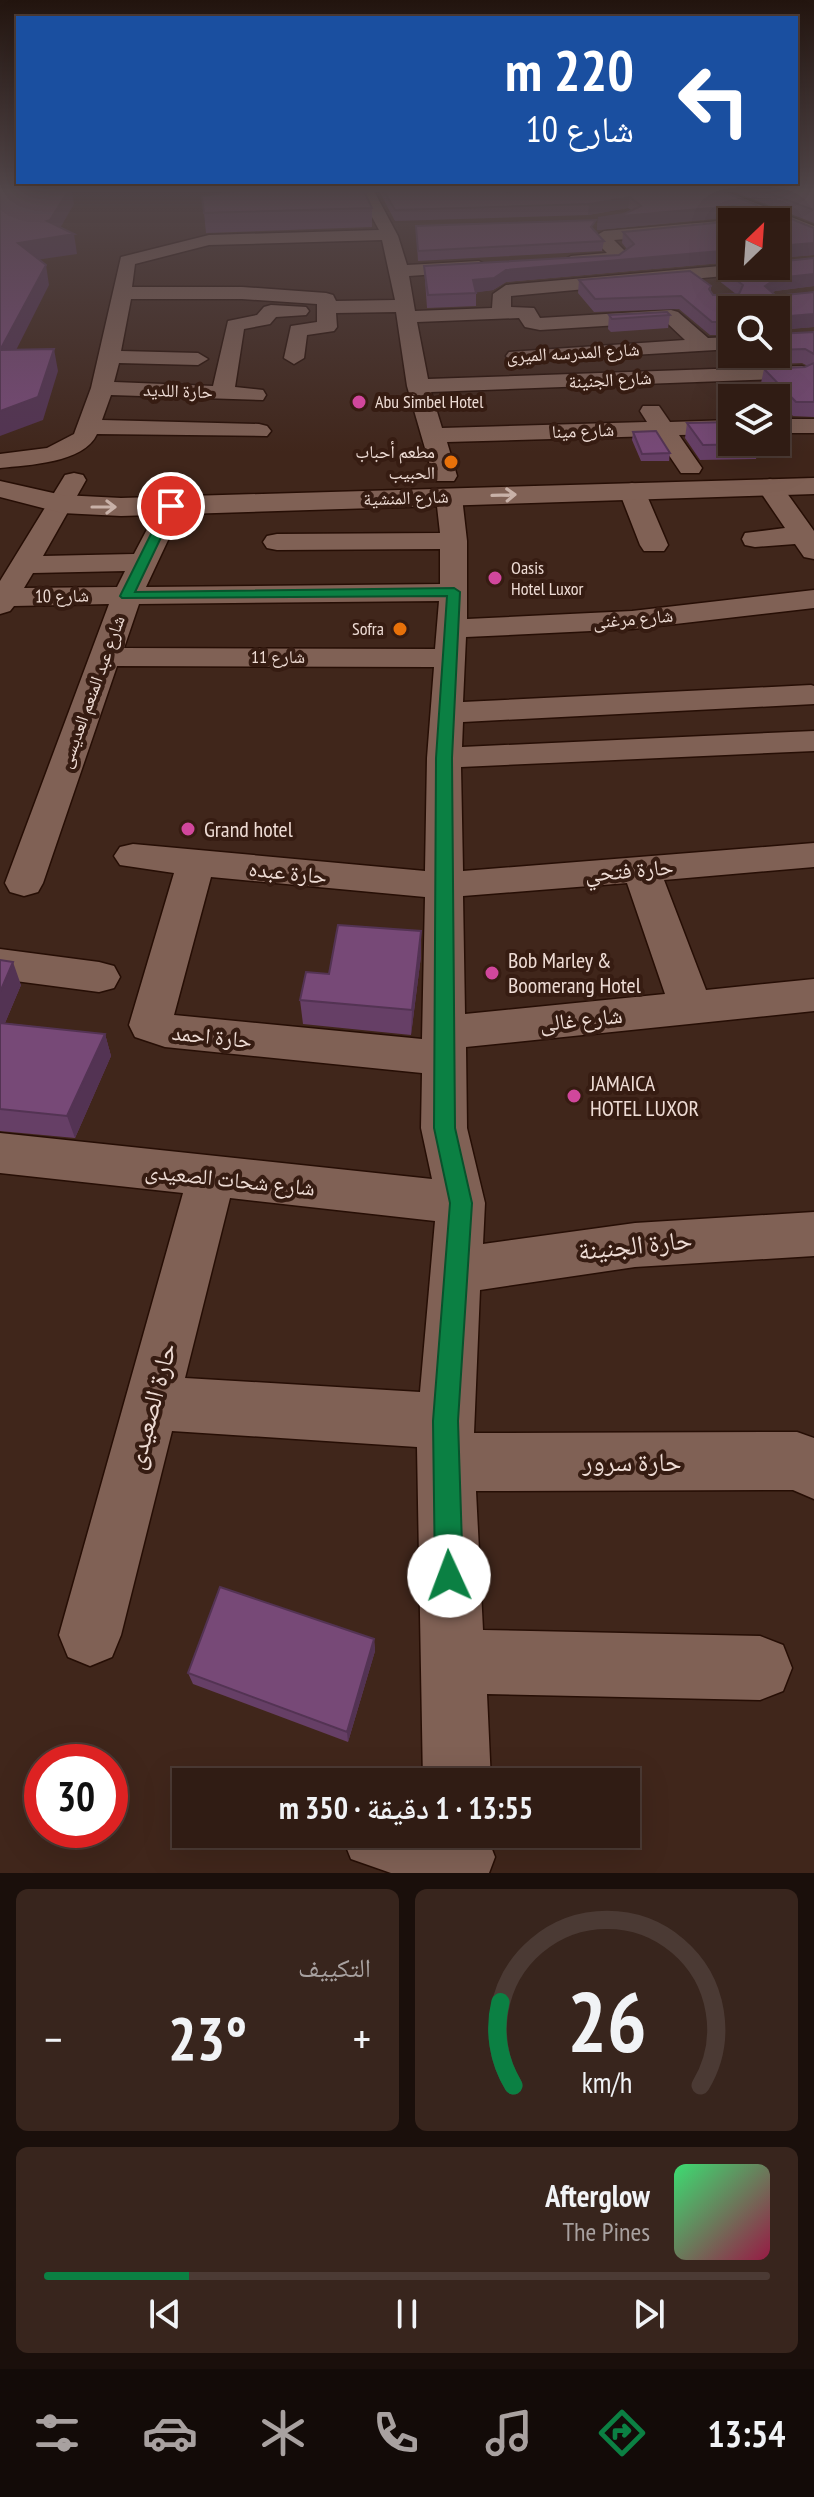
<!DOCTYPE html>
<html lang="ar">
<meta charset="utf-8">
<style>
body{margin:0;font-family:"PT Sans Narrow","Noto Naskh Arabic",sans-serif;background:#38251d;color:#f1f3f6;direction:rtl;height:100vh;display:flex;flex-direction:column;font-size:30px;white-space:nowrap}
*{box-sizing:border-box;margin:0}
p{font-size:26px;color:#a8a1a0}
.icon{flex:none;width:44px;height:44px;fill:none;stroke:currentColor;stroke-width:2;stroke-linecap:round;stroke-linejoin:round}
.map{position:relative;height:1873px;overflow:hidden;direction:ltr}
.side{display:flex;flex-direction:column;gap:16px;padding:16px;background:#1a0f0b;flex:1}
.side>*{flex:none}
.banner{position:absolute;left:16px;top:16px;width:782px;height:168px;border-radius:0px;box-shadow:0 8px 32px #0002,0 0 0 2px #4b3a34;direction:rtl;background:#1a4fa0;color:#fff;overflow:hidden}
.needle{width:52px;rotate:25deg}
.buttons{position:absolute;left:718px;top:208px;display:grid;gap:16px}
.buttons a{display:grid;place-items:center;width:72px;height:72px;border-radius:0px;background:#301c14;box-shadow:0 8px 32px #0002,0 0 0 2px #4b3a34;font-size:40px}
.speed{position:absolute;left:24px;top:1744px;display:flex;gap:16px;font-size:40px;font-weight:700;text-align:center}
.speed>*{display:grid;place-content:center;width:104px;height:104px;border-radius:50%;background:#301c14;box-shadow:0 8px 32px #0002,0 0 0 2px #4b3a34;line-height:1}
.speed .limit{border:12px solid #d22;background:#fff;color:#111}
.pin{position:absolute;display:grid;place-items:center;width:68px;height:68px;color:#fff;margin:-34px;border:4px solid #fff;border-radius:50%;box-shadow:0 2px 8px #0007}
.me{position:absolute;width:88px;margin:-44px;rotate:358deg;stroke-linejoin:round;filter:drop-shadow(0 0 6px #0008)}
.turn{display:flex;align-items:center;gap:28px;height:168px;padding:0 32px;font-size:36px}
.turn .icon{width:104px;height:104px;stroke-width:2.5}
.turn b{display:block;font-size:56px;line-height:68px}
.big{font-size:60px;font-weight:600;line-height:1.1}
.side .widget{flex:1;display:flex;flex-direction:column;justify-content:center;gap:12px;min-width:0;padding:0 28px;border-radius:12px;background:#38251d}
.side .dial{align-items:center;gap:0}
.dial svg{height:208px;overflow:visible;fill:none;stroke:#4b3a34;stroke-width:7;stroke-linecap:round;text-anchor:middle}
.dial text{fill:#f1f3f6;stroke:none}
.song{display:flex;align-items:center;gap:24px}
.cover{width:96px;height:96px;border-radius:12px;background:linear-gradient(135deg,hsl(140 70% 55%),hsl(340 70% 35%))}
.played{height:8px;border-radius:4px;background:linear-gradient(90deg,#0b8043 20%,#4b3a34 20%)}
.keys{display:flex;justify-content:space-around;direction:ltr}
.heat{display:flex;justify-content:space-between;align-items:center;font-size:44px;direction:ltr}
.side .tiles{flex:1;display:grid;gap:16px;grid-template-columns:1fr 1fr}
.widget:last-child{grid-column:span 2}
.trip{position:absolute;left:172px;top:1768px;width:468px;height:80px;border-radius:0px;background:#301c14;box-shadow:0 8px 32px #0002,0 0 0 2px #4b3a34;font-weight:600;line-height:80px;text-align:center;direction:rtl}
.tabs{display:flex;height:128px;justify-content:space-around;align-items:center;background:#130b08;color:#a8a1a0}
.tabs .icon{width:56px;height:56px}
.tabs .selected{color:#0b8043}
.tabs b{font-size:36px;color:#f1f3f6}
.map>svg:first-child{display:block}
</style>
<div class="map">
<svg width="814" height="1873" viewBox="0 0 814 1873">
<rect width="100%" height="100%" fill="#40261b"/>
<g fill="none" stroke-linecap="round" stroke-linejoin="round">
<!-- street casing -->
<g stroke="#260e05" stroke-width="3">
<path id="street" d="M358,191H374L398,236L407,265L479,261L488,266L479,271L409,276L415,311L492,308L493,294L506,285L732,265L776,266V261L785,266L776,271L511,296V307L534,308L540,318L671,310L678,312L708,338L732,337V349L516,362L509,360L506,356L509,352L685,340L666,322L540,330L525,327L519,318L417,322L428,379L802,366L813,372L802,378L431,392L442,428L647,422L640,411L643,406H659L670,422L732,420V434L679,435L702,468L699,473H681L656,436L447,442L457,476L454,481H436L433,476L407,386L396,312L336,313L337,327L334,331L307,335L304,358L294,364L284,358L291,326L317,322V304L242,299H131L121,351L198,353L208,359L198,365L119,363L114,382L213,386L228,321L257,315L264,307L271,305L306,307L309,311L306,315L276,317L270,324L244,329L235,387L263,390L266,395L263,400L111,395L102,420L259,424L267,426L271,431L267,436L97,434C84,463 28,465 0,468V454L47,448L74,434L91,388L121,257L209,235L379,230ZM382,240L395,300L336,301L333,295L326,293L242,287H132L135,264L209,245Z
M732,220L738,222H732V230L614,240L631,257C622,265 571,269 562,261L571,256L607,253L592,238L604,231Z
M776,419H814V433H776Z
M74,473L83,475L86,480L43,556L134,554L162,501H180L184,506L146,587L440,584V549L277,550L267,548L263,542L267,536L277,534L440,533L436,497L440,492H458L462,497L467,541V619L632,611L814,590V608L632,629L466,637L463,702L811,685L814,686V704L463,722L462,747L814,731V751L461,767L463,871L814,843V867L664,880L706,990L814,979V1011L466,1047L467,1128L485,1203L483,1244L635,1223L814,1212V1256L635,1267L480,1290L474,1433L797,1432L814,1438V1499L793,1490L476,1491L483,1630L760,1636L783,1645L792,1668L783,1691L760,1700L487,1694L491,1782H423L417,1447L172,1431L121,1635L112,1657L90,1666L68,1657L59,1635L183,1193L0,1173V1133L432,1179L421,1128L422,1073L165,1047L135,1037L129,1025L174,873L120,865L114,856L120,847L133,844L425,871L427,758L434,667L117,666L43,883L38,892L24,896L10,892L5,883L109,604L14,606L10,611L0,614V581L62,480L65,475ZM125,571L117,587L24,588L33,573ZM439,601L435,649L124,648L139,604ZM211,877L425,897L422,1039L174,1015ZM627,883L665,994L465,1014L463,896ZM230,1198L435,1221L420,1392L185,1378Z
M770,479L779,482L814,531V559L804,557L795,544L755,547L745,545L742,539L745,533L785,528L757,487L761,482Z
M632,483L641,486L645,491L668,545L664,551H644L640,545L619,491L623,486Z
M0,949L99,962L114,966L120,977L114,988L99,992L0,979Z
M341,1834H486L495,1857L489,1873H391L351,1859Z"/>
</g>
<!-- secondary casing -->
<g stroke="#260e05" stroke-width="3">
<path id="secondary" d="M700,191H724L814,226V238Z
M814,478V494L121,516L62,513L0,497V481L62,495L121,498Z"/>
</g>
<!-- street -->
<use href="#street" fill="#806155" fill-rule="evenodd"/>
<!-- secondary -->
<use href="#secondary" fill="#806155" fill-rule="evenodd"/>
</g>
<!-- wall -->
<path fill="#663f66" d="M379,191H506L510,193L722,191L755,214L776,217L814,255L776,258V222H732V262L506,282L493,290L476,292V306L427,308L424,266L619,255L627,249L622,243L623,232L734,221L736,219L732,217L597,230L598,218L624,214L631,210L628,208L588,215L395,221Z
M732,191H814V223Z
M372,208V227L206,233L204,213Z
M416,226L594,231L604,241L602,251L418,261Z
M814,258V286L775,291L772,293L776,296L814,292V327L776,330L777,334L814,332V417L793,416L761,383L764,369L805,367L808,366L802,363L745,365L735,354H776V310H732V335H710L679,309L594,312L578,293L579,280L711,286V291L713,295L736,294L718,280L720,268Z
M609,315H670L668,328L611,332L608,329Z
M687,423L759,444L756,459L700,460L685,438Z
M633,432L670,453L669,461H641L632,440Z
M421,956L411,1035L303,1024L300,1000L329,974Z
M0,960L21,985L5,1023L105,1034L111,1056L75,1138L0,1131Z
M374,1639L375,1651L348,1742L193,1684L188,1673Z"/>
<!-- shaded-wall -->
<path fill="#533353" d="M68,191H72L74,204L55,237L74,234L77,254L22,262L18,243Z
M630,197L628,208L588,215L589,204Z
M734,206L732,217L597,230L598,218Z
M814,243V255L776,258V250L778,246Z
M732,250V262L506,282L493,290L473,293V280L506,270Z
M46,265L49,285L5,372L0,350Z
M814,274V286L775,291L762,299L765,286L777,278Z
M814,314V327L776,330V319L778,317Z
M54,349L58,371L43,420L0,436V411Z
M421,931V956L411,1035L412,1010Z
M13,962L21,985L0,1035V992Z
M105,1034L111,1056L75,1138L67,1116Z
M374,1639L375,1651L348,1742L347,1732Z"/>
<!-- building -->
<path fill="#774977" stroke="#533353" stroke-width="2" d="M0,191H68L50,220L47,221L74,234L18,243L46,265L0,350Z
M237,191H364L372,208L204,213L202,196Z
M384,191H506L510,193L512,191H722L757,205L751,210L754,214H775L776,217L784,216L814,228V243L778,246L776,250V222H732V250L506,270L494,278L473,280L476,293L428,295L424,266L619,255L634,244L623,232L734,221L743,209L734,206L598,218L624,214L641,206L630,197L589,204L395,210Z
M763,191H814V210Z
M596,220L591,227L604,241L418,251L416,226Z
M814,258V274L777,278L765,286L776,296L814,292V314L778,317L776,319V310H732V322H712L681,296L595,299L579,280L690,271L711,286L709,289L713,295L739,294L743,285L720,268L737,266H776V262Z
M667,312L670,315L612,319L609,315Z
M776,324L777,334L814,332V354L805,349L776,350Z
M54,349L38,397L0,411V350Z
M814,363V402H796L764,369L805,367Z
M732,422V442H758L759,444L703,445L687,423Z
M656,431L670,453L642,454L633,432Z
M338,925L421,931L412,1010L300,1000L306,972L329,974Z
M0,960L13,962L0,992Z
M0,1023L105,1034L67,1116L0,1109Z
M220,1587L374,1639L347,1732L188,1673Z"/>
<!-- one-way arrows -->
<defs><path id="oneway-shaft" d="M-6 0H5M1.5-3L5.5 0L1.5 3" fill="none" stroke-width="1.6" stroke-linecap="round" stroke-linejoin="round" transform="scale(2)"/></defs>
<g stroke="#c8b1a8">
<use href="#oneway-shaft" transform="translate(504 495) rotate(-2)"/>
<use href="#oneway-shaft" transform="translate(104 507)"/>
</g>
<!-- sky -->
<linearGradient id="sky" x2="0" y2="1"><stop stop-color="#23150f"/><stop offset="0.42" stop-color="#53474a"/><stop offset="1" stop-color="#53474a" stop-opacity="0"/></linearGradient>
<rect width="814" height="453" fill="url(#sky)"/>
<!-- route -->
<path fill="#0b8043" stroke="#07532c" stroke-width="2" d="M171,502L176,506L135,592L454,588L460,592L452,758L455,1128L472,1203L458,1421L463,1576L459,1586L449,1590L439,1586L435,1576L433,1421L450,1203L434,1128L436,758L447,596L122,598L120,596L165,506Z"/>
<!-- markers -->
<g fill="#d1479c" stroke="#361c12" stroke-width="3">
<circle cx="359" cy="402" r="8"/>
<circle cx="495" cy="578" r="8"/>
<circle cx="188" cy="829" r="8"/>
<circle cx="492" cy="973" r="8"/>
<circle cx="574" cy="1096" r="8"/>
</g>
<g fill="#e8710a" stroke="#361c12" stroke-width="3">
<circle cx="451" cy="462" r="8"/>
<circle cx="400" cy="629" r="8"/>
</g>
<g text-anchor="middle" stroke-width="8" stroke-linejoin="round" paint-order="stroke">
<!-- far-street labels -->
<g font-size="18" fill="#eedcd5" stroke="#361c12">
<text transform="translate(573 353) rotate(-3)" y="6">شارع المدرسه الميرى</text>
<text transform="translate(610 380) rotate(-3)" y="6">شارع الجنينة</text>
<text transform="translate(178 391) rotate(2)" y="6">حارة اللديد</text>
<text transform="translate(583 431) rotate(-2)" y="6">شارع مينا</text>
<text transform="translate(406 498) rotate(-2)" y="6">شارع المنشية</text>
<text transform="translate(62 596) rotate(-1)" y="6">شارع 10</text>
<text transform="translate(633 619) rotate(-5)" y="6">شارع مرغنى</text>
<text x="278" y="663">شارع 11</text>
<text transform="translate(92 692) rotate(-70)" y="6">شارع عبد المنعم العديسى</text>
</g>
<!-- far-poi labels -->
<g font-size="18" fill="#eedcd5" stroke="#361c12" text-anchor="start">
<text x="375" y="408">Abu Simbel Hotel</text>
<text x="435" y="458" text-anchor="end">مطعم أحباب<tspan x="435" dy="21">الحبيب</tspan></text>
<text x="511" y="574">Oasis<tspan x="511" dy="21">Hotel Luxor</tspan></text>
<text x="384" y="635" text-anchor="end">Sofra</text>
</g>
<!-- poi labels -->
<g font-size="22" fill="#eedcd5" stroke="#361c12" text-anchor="start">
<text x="204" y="837">Grand hotel</text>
<text x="508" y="968">Bob Marley &amp;<tspan x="508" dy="25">Boomerang Hotel</tspan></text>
<text x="590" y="1091">JAMAICA<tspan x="590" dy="25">HOTEL LUXOR</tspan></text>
</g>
<!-- street labels -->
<g font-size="22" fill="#eedcd5" stroke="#361c12">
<text transform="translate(629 870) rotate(-5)" y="8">حارة فتحي</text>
<text transform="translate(288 872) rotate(6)" y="8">حارة عبده</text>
<text transform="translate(581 1019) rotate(-6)" y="8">شارع غالى</text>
<text transform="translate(212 1036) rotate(6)" y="8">حارة احمد</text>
<text transform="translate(230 1179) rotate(6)" y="8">شارع شحات الصعيدى</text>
</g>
<!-- near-street labels -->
<g font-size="26" fill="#eedcd5" stroke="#361c12">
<text transform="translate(635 1245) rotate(-6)" y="9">حارة الجنينة</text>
<text transform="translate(151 1406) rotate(-75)" y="9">حارة الصعيدى</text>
<text x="632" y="1471">حارة سرور</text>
</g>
</g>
</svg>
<div class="buttons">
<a><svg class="needle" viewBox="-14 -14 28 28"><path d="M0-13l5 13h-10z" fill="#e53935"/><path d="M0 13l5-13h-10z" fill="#a8a1a0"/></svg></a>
<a><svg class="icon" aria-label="search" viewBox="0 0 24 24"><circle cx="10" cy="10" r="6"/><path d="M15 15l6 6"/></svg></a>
<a><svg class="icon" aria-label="layers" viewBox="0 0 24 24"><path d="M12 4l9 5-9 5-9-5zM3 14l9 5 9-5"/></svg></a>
</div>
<div class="speed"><div class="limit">30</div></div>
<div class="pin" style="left:171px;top:506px;background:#d93025"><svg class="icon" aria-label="arrive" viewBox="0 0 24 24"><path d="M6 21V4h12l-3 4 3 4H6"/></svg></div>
<svg class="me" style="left:449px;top:1576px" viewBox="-20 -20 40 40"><circle r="19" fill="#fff"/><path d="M0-13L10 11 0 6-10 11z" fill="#0b8043"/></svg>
<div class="trip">13:55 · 1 دقيقة · 350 m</div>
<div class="banner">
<div class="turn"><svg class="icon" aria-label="left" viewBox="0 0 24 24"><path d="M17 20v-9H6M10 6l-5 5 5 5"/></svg><div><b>220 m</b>شارع 10</div></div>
</div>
</div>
<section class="side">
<div class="tiles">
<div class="widget dial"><svg viewBox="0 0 100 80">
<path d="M14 69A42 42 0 1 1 86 69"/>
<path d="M14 69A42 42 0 0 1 9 37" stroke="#0b8043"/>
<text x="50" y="56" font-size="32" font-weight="700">26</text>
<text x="50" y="72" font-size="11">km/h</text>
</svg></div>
<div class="widget"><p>التكييف</p>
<div class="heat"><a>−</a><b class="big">23°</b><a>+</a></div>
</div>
<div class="widget">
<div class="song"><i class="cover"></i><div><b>Afterglow</b><p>The Pines</p></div></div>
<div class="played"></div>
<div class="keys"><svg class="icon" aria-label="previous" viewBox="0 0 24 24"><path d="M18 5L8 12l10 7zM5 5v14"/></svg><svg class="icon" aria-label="pause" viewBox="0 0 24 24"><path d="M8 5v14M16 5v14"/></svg><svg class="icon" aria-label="next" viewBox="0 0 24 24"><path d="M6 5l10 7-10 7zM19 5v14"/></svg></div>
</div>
</div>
</section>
<nav class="tabs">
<b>13:54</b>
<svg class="icon selected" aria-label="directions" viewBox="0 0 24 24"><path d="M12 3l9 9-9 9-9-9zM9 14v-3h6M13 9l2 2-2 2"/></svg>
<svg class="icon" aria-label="music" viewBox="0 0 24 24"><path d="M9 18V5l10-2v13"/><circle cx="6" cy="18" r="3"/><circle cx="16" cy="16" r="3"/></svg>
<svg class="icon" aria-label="phone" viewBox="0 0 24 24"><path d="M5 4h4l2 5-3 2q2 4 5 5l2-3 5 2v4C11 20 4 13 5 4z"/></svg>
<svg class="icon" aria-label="climate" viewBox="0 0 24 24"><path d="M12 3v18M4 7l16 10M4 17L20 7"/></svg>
<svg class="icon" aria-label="car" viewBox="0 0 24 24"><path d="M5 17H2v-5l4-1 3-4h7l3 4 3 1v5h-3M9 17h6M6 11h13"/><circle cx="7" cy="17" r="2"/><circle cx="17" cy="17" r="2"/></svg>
<svg class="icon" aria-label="filters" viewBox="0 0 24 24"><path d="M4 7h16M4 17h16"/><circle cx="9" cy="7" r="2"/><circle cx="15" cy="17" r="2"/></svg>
</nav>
